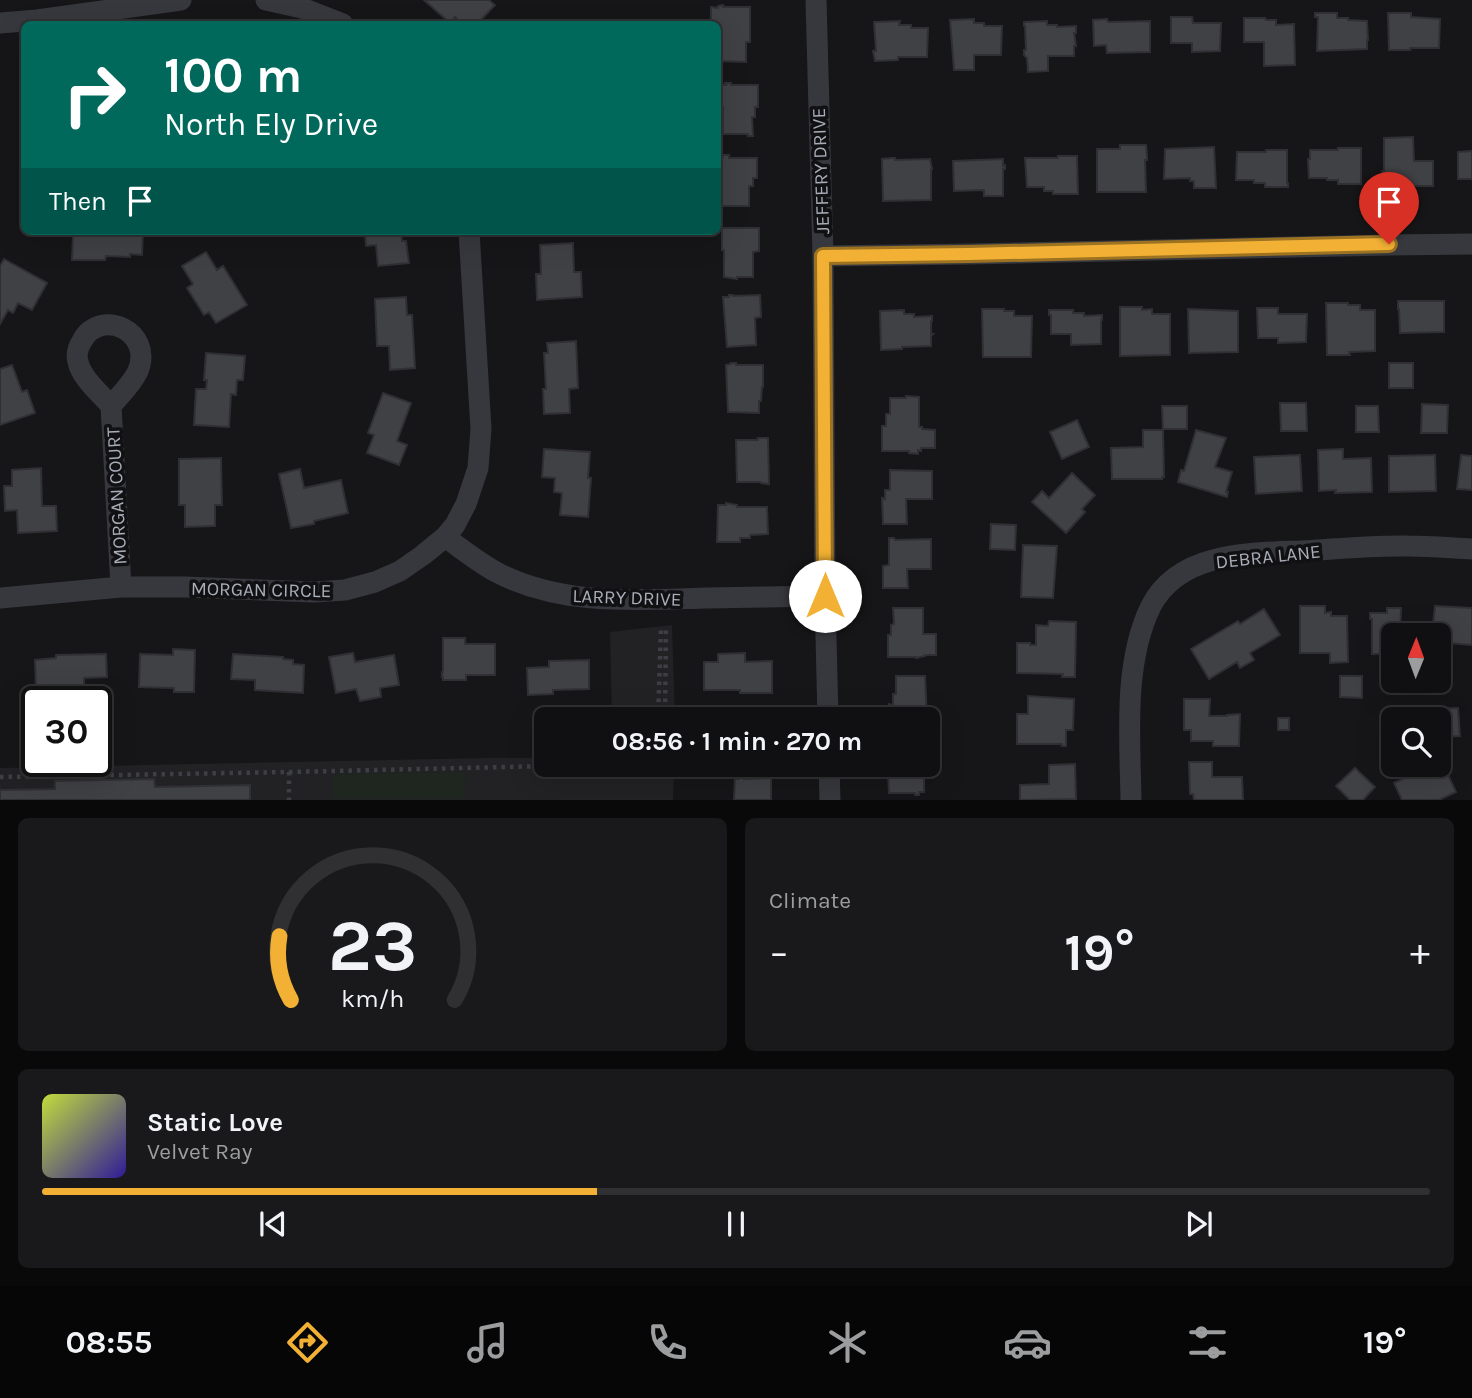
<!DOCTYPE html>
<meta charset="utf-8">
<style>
body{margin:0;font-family:Karla,sans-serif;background:#19191b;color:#f1f3f6;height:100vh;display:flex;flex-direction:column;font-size:26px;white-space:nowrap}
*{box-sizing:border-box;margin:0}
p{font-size:23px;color:#9c9d9f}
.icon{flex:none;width:38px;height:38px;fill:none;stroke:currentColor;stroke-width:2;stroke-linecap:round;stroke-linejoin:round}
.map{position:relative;height:800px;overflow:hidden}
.drawer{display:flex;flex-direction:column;gap:18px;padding:18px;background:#09090a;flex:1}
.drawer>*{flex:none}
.banner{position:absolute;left:21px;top:21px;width:700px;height:214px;border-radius:10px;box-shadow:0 7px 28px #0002,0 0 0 2px #303032;background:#00695c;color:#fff;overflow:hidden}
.needle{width:46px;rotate:1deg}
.tools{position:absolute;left:1381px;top:623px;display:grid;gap:14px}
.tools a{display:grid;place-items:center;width:70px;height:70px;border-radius:10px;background:#101012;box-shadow:0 7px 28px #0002,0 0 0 2px #303032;font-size:35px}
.speed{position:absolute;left:21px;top:686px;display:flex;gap:14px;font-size:35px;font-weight:700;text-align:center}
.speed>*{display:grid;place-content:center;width:91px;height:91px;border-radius:50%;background:#101012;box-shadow:0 7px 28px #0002,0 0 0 2px #303032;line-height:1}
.speed .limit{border:4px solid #111;border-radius:10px;background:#fff;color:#111}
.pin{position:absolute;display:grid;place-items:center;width:60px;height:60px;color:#fff;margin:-72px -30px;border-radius:50% 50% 50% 0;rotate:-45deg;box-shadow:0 0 7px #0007}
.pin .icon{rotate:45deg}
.me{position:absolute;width:77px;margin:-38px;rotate:0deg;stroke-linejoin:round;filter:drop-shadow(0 0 5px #0008)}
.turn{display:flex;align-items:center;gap:24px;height:147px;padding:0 28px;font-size:32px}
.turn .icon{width:91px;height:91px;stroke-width:2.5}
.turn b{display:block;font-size:49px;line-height:60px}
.then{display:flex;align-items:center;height:66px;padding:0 28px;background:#0003;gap:14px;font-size:26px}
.big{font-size:52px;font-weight:700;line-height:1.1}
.drawer .card{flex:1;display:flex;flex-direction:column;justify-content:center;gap:10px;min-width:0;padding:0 24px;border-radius:10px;background:#19191b}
.drawer .dial{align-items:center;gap:0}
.dial svg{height:182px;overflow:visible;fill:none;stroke:#303032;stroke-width:7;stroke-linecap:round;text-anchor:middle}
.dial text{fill:#f1f3f6;stroke:none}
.song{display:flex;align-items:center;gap:21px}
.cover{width:84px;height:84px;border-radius:10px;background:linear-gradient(135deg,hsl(70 70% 55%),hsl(250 70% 35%))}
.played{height:7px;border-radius:4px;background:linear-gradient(90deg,#f2b134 40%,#303032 40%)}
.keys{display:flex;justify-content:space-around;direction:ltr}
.heat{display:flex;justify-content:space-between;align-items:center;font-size:38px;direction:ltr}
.drawer .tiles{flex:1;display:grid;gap:18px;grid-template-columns:1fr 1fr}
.card:last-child{grid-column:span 2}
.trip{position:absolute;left:534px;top:707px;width:406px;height:70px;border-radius:10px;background:#101012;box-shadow:0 7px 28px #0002,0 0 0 2px #303032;font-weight:700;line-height:70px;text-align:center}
.tab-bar{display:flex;height:112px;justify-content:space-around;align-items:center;background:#060607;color:#9c9d9f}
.tab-bar .icon{width:49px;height:49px}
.tab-bar .selected{color:#f2b134}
.tab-bar b{font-size:32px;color:#f1f3f6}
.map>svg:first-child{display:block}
</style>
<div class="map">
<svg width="1472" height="800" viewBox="0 0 1472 800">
<rect width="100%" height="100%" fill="#161618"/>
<!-- built -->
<path fill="#222225" d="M672,625L675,719H612L610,632Z
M487,758H546V765H674L673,800H0V768Z"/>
<!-- green -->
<path fill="#1e261f" d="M466,772L465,799H333V774Z"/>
<!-- building -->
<path fill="#404145" stroke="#303034" stroke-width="2" d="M424,0H489L495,5L477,24H462L455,17L450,23Z
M723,5V7H750V42H746V62L718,61V24H711V7L718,8V6Z
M1315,13H1337V18H1348V20L1367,21L1368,40H1367V49L1317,51L1318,17H1315Z
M1388,13H1411V17L1440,19L1439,48H1410V50H1389Z
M1171,17H1192L1193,23H1221L1220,51L1192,52V43H1171Z
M1244,18H1265L1266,20H1276V25L1294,24L1295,65L1264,66V42H1244Z
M974,19V23H984V26H1002L1001,55H974V70H954L950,20Z
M1107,19L1108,22L1150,21V52L1107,53L1106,45L1094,46L1093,20Z
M900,21L899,25H911V28H928L927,57H898V60L875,61L873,51H876L874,22Z
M1047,21V25H1057V27L1076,26V33H1074L1076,46H1074V56H1048V71L1028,72L1027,58L1024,55V50H1026L1025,26H1024V22Z
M725,83H731V85H758V107H755V117H752L753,136H748V134H723V107H721L720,85H726Z
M1413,137L1414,161H1433V186H1410V184H1400V179H1384L1382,171H1384V138Z
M1120,145H1146L1147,156V160H1145L1146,192H1097V149H1120Z
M1214,147L1216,188H1194V181H1190V178L1164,179L1165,149Z
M1338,148H1361V184H1338V180H1327V178H1309L1308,159H1310V150H1338Z
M1266,150H1287V183H1288V187H1265V183H1254V180H1236L1237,152H1266Z
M1472,151V179H1458V152Z
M723,155H729V158H757V178H753V186H749V206H719V157H723Z
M1058,156H1077L1078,194H1053V191H1044V187H1027L1025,158H1058Z
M892,158H895V160L930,159L932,169H931V200L883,201L882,159Z
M1003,159V166L1005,165V169H1003V196H984V190L954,191L953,161Z
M722,228H759V251L753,252V277H737V279L724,277V250H722Z
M91,231H143L142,255L130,254V257L106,256L105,260H72L73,236H90Z
M365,231H401L402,241H406L409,263L378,266L376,245L366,246Z
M573,243L574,272H581L582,297L537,300L536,274H541L540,245Z
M206,252L217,270L223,266L247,305L216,323L209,312L204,315L187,288L193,284L182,266Z
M4,259L47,283L32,310L18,303L13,313L8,310L0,324V266Z
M729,295H733V296L760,295L761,317L755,318L756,345L727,347L723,297H729Z
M406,297L407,315H412L415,368L390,370L389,346H377L375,299Z
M1398,301H1444V332L1400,333L1399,309H1398Z
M1326,303H1348V305H1360V310H1375V351L1349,352L1350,355H1327Z
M1120,307H1142V310L1152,309V314H1170V355L1120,356Z
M1257,308H1278V314H1307L1306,342L1278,343V338H1258Z
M982,309H1004V311H1014V316H1032L1031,357H983Z
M1188,309L1238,311V352L1189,353Z
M904,310V314H914V317L932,316V321H931V334H933L931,336V346L902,347V349L881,350L880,311Z
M1049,310H1073V313H1084V316L1102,315V320H1101V344L1071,345V334H1051V315H1049Z
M576,341L578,388L569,389L570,413L544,414L543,389H546L544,353H548L547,343Z
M206,353L245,356L243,380H237L236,395L231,394L229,427L194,425L196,389H206L207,380H204Z
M731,363H736V365H763V387H762L761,401H759V413L728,412L726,365L731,364Z
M1389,363H1413V388H1389Z
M12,365L22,392L27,390L35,413L0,425V369Z
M383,393L411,403L397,441L407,445L399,465L367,453L374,435L368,433Z
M906,396L919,397V427H922V429L935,430V448H921V451L918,450V454L909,453V451H882V426H886V414H890V398H906Z
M1280,403H1306L1307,431H1281Z
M1422,404L1448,405L1447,433H1421Z
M1162,406H1187V429H1163Z
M1356,406H1378L1379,432H1356Z
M1077,420L1089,447L1062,459L1050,432Z
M1143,430H1163L1164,477H1162V479H1112L1111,448L1143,447Z
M1196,430L1226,438L1215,467L1232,472L1226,492H1228L1227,497L1178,482L1181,470L1184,471Z
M758,438H768L769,484L761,483L760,482H737L736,440H758Z
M544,449L590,452L588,478H591L588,517L560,515L562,493L554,492L555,478L542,477Z
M1343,449V459L1371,458L1372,492L1335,493L1336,490L1319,491L1318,450Z
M1300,455L1302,491L1256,494L1254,457Z
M1435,455L1436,491L1389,492V456Z
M1461,455L1472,456V490L1457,489Z
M221,458L222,505H215V526L185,527V505H179V459Z
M41,468L42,506H56L57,531L18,533L17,510L5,511L4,486H12V470Z
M300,469L304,488L341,480L348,513L314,521V524L291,528L279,474Z
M890,470L932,471V499H906L907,524H883L882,498L885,499V490H890Z
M1072,473L1095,495L1082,509L1085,512L1066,533L1032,502L1042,491L1049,498Z
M726,503L737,505V507H767L768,534L750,535V538H740V542H717L718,505H726Z
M991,524L1016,525L1015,550L990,549Z
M889,538H894L895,540L931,539V569H907L908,588H883V566L889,565Z
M1023,545L1057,546L1053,598L1021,597Z
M1300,606H1325V613L1331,612V616H1347L1348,662L1330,663V653H1300Z
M1435,606L1472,608V645L1438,642V635H1432Z
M893,608H923V634H936V655H925V656L916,658V657H888V635H891V625L894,624Z
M1387,608H1401L1400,635H1393V654H1372V619H1370V613H1387Z
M1264,609L1280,635L1250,653L1254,660L1240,668L1237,662L1209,679L1191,649L1238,621L1240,624Z
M1049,621L1076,622L1075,677H1062L1063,674L1017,673V643H1030V645H1036V625L1048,626Z
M443,638H465V644H495V675H466V680H443V677H442V672H443Z
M173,649L195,650L194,692H174V688L139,687L140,654L173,655Z
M353,653L355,662L394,655L399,685L380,688L381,697L360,701L356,689L336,693L329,657Z
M745,653V662L772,661V693H740V690H704V662H718V654Z
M106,654L107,677L84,678V688L36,690L35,660L56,658V655Z
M233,654L283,657V659L293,660V664L304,665L303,693L255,690V680L231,679Z
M589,660V689L553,690V694L528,695L527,668L549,667V661Z
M896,676H925L927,719H890L889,704L893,705V694H896Z
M1340,676H1362V698L1340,697Z
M1396,681H1422V691H1396Z
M1028,696L1074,699L1073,730H1066V746H1062V744H1017V714H1028Z
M1184,699H1210L1209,716H1227V715L1240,714L1239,746H1213V741H1191V730H1184Z
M1458,708L1460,736L1438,737V719H1433L1432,709Z
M735,714H772V719H735Z
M1278,718H1289V730H1278Z
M1438,753L1456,792L1439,800H1402L1394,783L1424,769L1422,765H1438Z
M928,760H930L934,764V769L931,773H924V792H919V795H915V793H889L888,772L893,773L892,765H928Z
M1189,762H1212V777H1242L1243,800H1194L1193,794H1190Z
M1075,764L1076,799L1020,800V785L1049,784V765Z
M1355,768L1375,787L1363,800H1350L1336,786Z
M739,777H743L744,779L771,778V800H734L735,779H739Z
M154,779L155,787L250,785V800H0V790L55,789V781Z"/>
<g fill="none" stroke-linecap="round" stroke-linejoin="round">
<!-- path -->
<path stroke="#3d3f44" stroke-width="4.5" stroke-dasharray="3.5 5" stroke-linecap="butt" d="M658,719L661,628
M665,719L666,628
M289,772L592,765
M0,777L289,772V800"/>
<!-- minor -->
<path stroke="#37383d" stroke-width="21" d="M266,0L302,8L343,24
M816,0L823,256L825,596L828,719
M0,23L37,20L181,0
M823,256L969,254L1389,245L1472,244
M111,406C100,393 82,379 78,362C76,355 78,347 82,341C100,307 154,331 138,371C132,384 120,395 111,406L121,587
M445,537C462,549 479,563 498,573C563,606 636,600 707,598C746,597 786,597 825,596
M0,598L121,587H184L314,592L345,590L375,582L400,571L423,555L445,537L455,525L466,504L478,468L481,429L469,231
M829,765L830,800
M1131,800C1130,738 1123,663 1151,606C1164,581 1187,567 1213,560C1240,552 1274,552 1302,551C1337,549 1373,545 1408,546C1430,546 1451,548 1472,549"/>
</g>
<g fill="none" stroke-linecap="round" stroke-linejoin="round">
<!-- route casing -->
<g stroke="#9d7322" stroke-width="18">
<path id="route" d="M825,596L823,256L969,254L1389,244"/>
</g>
<!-- route -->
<use href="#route" stroke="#f2b134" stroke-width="12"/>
</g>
<g text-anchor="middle" stroke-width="7" stroke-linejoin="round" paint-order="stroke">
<!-- street labels -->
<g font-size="19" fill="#a8adb8" stroke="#111113">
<text transform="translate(820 171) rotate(-92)" y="7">JEFFERY DRIVE</text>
<text transform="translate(116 496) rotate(-93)" y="7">MORGAN COURT</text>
<text transform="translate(1268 556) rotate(-6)" y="7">DEBRA LANE</text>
<text transform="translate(261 589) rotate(1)" y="7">MORGAN CIRCLE</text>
<text transform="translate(627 597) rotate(2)" y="7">LARRY DRIVE</text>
</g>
</g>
</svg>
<div class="tools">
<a><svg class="needle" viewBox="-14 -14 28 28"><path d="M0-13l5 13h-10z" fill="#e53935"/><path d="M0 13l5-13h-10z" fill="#9c9d9f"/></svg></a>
<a><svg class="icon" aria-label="search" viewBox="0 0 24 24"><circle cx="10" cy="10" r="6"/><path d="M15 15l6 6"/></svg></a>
</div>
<div class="speed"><div class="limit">30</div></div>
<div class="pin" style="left:1389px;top:244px;background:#d93025"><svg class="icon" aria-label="arrive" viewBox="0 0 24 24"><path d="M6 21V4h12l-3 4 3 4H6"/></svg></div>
<svg class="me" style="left:825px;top:596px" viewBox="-20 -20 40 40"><circle r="19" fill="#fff"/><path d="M0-13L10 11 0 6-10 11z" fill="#f2b134"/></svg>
<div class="trip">08:56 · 1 min · 270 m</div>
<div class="banner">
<div class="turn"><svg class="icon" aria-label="right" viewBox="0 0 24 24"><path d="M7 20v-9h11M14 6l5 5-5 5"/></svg><div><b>100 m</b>North Ely Drive</div></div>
<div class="then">Then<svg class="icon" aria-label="arrive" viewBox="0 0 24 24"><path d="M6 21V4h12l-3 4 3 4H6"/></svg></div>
</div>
</div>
<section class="drawer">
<div class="tiles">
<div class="card dial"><svg viewBox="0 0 100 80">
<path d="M14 69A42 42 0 1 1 86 69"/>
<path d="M14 69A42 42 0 0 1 9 41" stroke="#f2b134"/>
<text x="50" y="56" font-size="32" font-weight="700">23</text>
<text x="50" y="72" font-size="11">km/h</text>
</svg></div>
<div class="card"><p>Climate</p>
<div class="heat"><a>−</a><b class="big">19°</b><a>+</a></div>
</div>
<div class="card">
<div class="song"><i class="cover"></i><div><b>Static Love</b><p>Velvet Ray</p></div></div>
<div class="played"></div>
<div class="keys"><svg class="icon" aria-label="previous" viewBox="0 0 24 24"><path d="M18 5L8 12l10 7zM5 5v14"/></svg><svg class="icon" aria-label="pause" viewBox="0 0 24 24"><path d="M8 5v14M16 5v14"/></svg><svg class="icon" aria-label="next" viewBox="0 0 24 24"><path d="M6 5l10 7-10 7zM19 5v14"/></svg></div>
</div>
</div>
</section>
<nav class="tab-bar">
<b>08:55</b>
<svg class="icon selected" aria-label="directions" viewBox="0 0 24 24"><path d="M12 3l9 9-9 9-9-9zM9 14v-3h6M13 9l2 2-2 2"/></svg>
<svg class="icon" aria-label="music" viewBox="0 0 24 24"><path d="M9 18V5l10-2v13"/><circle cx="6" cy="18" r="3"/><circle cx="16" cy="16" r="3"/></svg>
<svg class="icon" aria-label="phone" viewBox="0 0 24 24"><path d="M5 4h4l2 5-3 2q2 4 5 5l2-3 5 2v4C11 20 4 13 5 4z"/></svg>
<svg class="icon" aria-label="climate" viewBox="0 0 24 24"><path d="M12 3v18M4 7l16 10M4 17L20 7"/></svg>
<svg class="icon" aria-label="car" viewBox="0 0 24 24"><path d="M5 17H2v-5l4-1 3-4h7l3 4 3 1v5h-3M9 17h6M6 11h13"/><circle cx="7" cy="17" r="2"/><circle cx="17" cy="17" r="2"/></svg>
<svg class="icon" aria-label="filters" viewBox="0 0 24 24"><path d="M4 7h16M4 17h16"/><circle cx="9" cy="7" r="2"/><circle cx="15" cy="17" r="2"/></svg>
<b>19°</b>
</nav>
